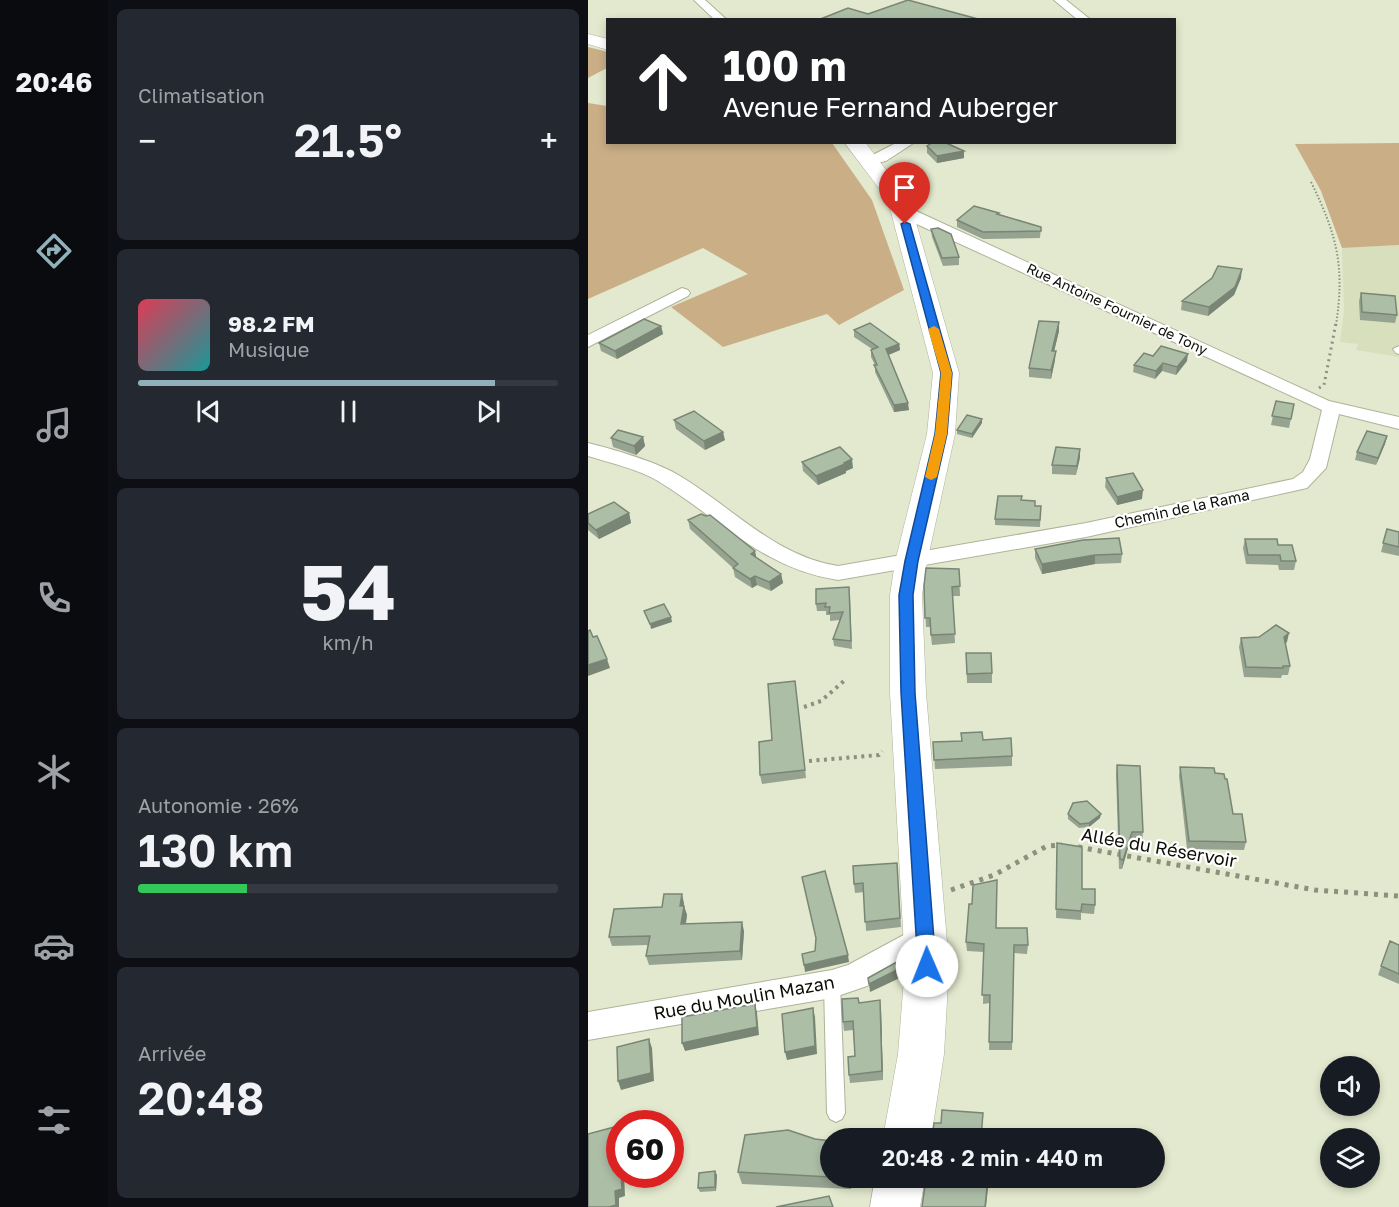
<!DOCTYPE html>
<html lang="fr">
<meta charset="utf-8">
<style>
body{margin:0;font-family:"Golos Text",sans-serif;background:#242831;color:#f1f3f6;height:100vh;display:flex;flex-direction:column;font-size:22px;white-space:nowrap}
*{box-sizing:border-box;margin:0}
p{font-size:20px;color:#9ea1a6}
.icon{flex:none;width:33px;height:33px;fill:none;stroke:currentColor;stroke-width:2;stroke-linecap:round;stroke-linejoin:round}
.map{position:relative;flex:1;overflow:hidden}
.side{display:flex;flex-direction:column;gap:9px;padding:9px;background:#0d0f14;width:480px}
.side>*{flex:none}
.guide{position:absolute;left:18px;top:18px;width:570px;height:126px;border-radius:0px;box-shadow:0 3px 9px #0003;background:#202124;color:#fff;overflow:hidden}
.controls{position:absolute;left:732px;top:1056px;display:grid;gap:12px}
.controls a{display:grid;place-items:center;width:60px;height:60px;border-radius:50%;background:#171b24;box-shadow:0 3px 9px #0003;font-size:30px}
.speed{position:absolute;left:18px;top:1110px;display:flex;gap:12px;font-size:30px;font-weight:700;text-align:center}
.speed>*{display:grid;place-content:center;width:78px;height:78px;border-radius:50%;background:#171b24;box-shadow:0 3px 9px #0003;line-height:1}
.speed .limit{border:9px solid #d22;background:#fff;color:#111}
.pin{position:absolute;display:grid;place-items:center;width:51px;height:51px;color:#fff;margin:-62px -26px;border-radius:50% 50% 50% 0;rotate:-45deg;box-shadow:0 0 6px #0007}
.pin .icon{rotate:45deg}
.me{position:absolute;width:66px;margin:-33px;rotate:359deg;stroke-linejoin:round;filter:drop-shadow(0 0 4px #0008)}
.turn{display:flex;align-items:center;gap:21px;height:126px;padding:0 18px;font-size:27px}
.turn .icon{width:78px;height:78px;stroke-width:2.5}
.turn b{display:block;font-size:42px;line-height:51px}
.big{font-size:45px;font-weight:600;line-height:1.1}
.side .tile{flex:1;display:flex;flex-direction:column;justify-content:center;gap:9px;min-width:0;padding:0 21px;border-radius:9px;background:#242831}
.side .dial{align-items:center;gap:0}
.dial b{font-size:78px;line-height:1}
.song{display:flex;align-items:center;gap:18px}
.cover{width:72px;height:72px;border-radius:9px;background:linear-gradient(135deg,hsl(350 70% 55%),hsl(180 70% 35%))}
.played{height:6px;border-radius:3px;background:linear-gradient(90deg,#90b1ba 85%,#363941 85%)}
.keys{display:flex;justify-content:space-around;direction:ltr}
.heat{display:flex;justify-content:space-between;align-items:center;font-size:33px;direction:ltr}
.charge{height:9px;border-radius:4px;background:linear-gradient(90deg,#34c759 26%,#363941 0)}
.trip{position:absolute;left:232px;top:1128px;width:345px;height:60px;border-radius:30px;background:#171b24;box-shadow:0 3px 9px #0003;font-weight:600;line-height:60px;text-align:center}
main{display:flex;flex:1;min-height:0}
.tabs{display:flex;flex-direction:column;width:108px;justify-content:space-around;align-items:center;background:#090b0e;color:#9ea1a6}
.tabs .icon{width:42px;height:42px}
.tabs .active{color:#90b1ba}
.tabs b{font-size:27px;color:#f1f3f6}
.map>svg:first-child{display:block}
</style>
<main>
<nav class="tabs">
<b>20:46</b>
<svg class="icon active" aria-label="directions" viewBox="0 0 24 24"><path d="M12 3l9 9-9 9-9-9zM9 14v-3h6M13 9l2 2-2 2"/></svg>
<svg class="icon" aria-label="music" viewBox="0 0 24 24"><path d="M9 18V5l10-2v13"/><circle cx="6" cy="18" r="3"/><circle cx="16" cy="16" r="3"/></svg>
<svg class="icon" aria-label="phone" viewBox="0 0 24 24"><path d="M5 4h4l2 5-3 2q2 4 5 5l2-3 5 2v4C11 20 4 13 5 4z"/></svg>
<svg class="icon" aria-label="climate" viewBox="0 0 24 24"><path d="M12 3v18M4 7l16 10M4 17L20 7"/></svg>
<svg class="icon" aria-label="car" viewBox="0 0 24 24"><path d="M5 17H2v-5l4-1 3-4h7l3 4 3 1v5h-3M9 17h6M6 11h13"/><circle cx="7" cy="17" r="2"/><circle cx="17" cy="17" r="2"/></svg>
<svg class="icon" aria-label="filters" viewBox="0 0 24 24"><path d="M4 7h16M4 17h16"/><circle cx="9" cy="7" r="2"/><circle cx="15" cy="17" r="2"/></svg>
</nav>
<section class="side">
<div class="tile"><p>Climatisation</p>
<div class="heat"><a>−</a><b class="big">21.5°</b><a>+</a></div>
</div>
<div class="tile">
<div class="song"><i class="cover"></i><div><b>98.2 FM</b><p>Musique</p></div></div>
<div class="played"></div>
<div class="keys"><svg class="icon" aria-label="previous" viewBox="0 0 24 24"><path d="M18 5L8 12l10 7zM5 5v14"/></svg><svg class="icon" aria-label="pause" viewBox="0 0 24 24"><path d="M8 5v14M16 5v14"/></svg><svg class="icon" aria-label="next" viewBox="0 0 24 24"><path d="M6 5l10 7-10 7zM19 5v14"/></svg></div>
</div>
<div class="tile dial"><b>54</b><p>km/h</p></div>
<div class="tile"><p>Autonomie · 26%</p><b class="big">130 km</b><div class="charge"></div></div>
<div class="tile"><p>Arrivée</p><b class="big">20:48</b></div>
</section>
<div class="map">
<svg width="811" height="1207" viewBox="0 0 811 1207">
<rect width="100%" height="100%" fill="#e3e9ce"/>
<!-- built -->
<path fill="#d7dfbc" d="M811,245V357L768,350L770,344L752,342L756,311L754,248Z"/>
<!-- green -->
<path fill="#caaf86" d="M0,47L20,52L19,68L0,78Z
M0,103L19,106L20,142L244,143L284,200L316,290L251,325L239,314L135,347L83,307L160,274L115,248L0,299Z
M811,143V245L754,248L733,191L707,144Z"/>
<g fill="none" stroke-linecap="round" stroke-linejoin="round">
<!-- lane casing -->
<g stroke="#adb399" stroke-width="2">
<path id="lane" d="M811,346V354L808,353L805,349Z
M244,977L250,979L252,984L257,1113L254,1119L248,1122L242,1119L239,1113L236,984L238,979Z"/>
</g>
<!-- street casing -->
<g stroke="#adb399" stroke-width="2">
<path id="street" d="M106,0H117L139,20H127Z
M466,0H478L503,20H490Z
M310,142H327L298,161L280,165L273,161Z
M314,208L328,211L741,401L811,417V429L751,414L738,468L719,488L498,537L250,580C175,569 131,518 70,481C50,469 22,463 0,456V443C24,449 61,460 83,471C140,502 184,556 250,566L498,523L705,479L715,472L722,459L734,410L309,215L307,212Z
M94,288L100,290L102,293L100,296L0,347V335Z
M338,923L348,927L353,936L348,945L279,986L244,998L0,1040V1012L244,970L260,965Z"/>
</g>
<!-- primary casing -->
<g stroke="#adb399" stroke-width="1">
<path id="primary" d="M0,34L20,39V50L0,44Z
M256,142H277L310,186L325,212L371,373L367,434L339,562L334,595L338,693L361,966L356,1054L343,1138H295L310,1054L317,966L302,693V595L307,562L339,434L345,373L303,212L293,191Z
M287,1178H337L332,1207H282Z"/>
</g>
<!-- path-far3 -->
<path stroke="#8c907d" stroke-width="2" stroke-dasharray="1.5 2" stroke-linecap="butt" d="M723,182C749,235 757,266 748,325"/>
<!-- path-far2 -->
<path stroke="#8c907d" stroke-width="3" stroke-dasharray="2 4" stroke-linecap="butt" d="M731,388L736,385L748,323"/>
<!-- path-far1 -->
<path stroke="#8c907d" stroke-width="4" stroke-dasharray="3 4.5" stroke-linecap="butt" d="M216,707L233,701L256,681
M221,761L291,755L294,751"/>
<!-- path -->
<path stroke="#8c907d" stroke-width="5" stroke-dasharray="4 6" stroke-linecap="butt" d="M490,847L727,890L811,896
M363,890L406,875L459,846L474,845"/>
<!-- lane -->
<use href="#lane" fill="#fff" fill-rule="evenodd"/>
<!-- street -->
<use href="#street" fill="#fff" fill-rule="evenodd"/>
<!-- primary -->
<use href="#primary" fill="#fff" fill-rule="evenodd"/>
</g>
<!-- wall -->
<path fill="#95a390" d="M339,146L376,151V158L349,163L339,153Z
M411,215L453,227L452,238L395,239L369,227V220Z
M343,229L371,257V265L355,266L344,237Z
M653,278L646,295L620,316L593,310L594,301Z
M773,293L809,315L807,323L772,320L771,301Z
M471,322V331L466,351L467,360L463,379L441,377V368Z
M73,326L75,334L29,359L13,351L11,343Z
M266,330L311,344L312,350L300,355L321,410L306,412L287,372V365L283,357V350L284,349L266,337Z
M565,356L599,361L588,375L574,371L567,379L545,372L546,365Z
M688,401L706,404L701,428L683,425Z
M86,420L137,440L117,450L88,429Z
M394,423L384,438L369,434V430Z
M799,436L797,444L788,465L767,460L769,452Z
M55,437L57,446L48,455L25,447L23,438Z
M492,449L488,475L464,474V465Z
M214,462L265,468L258,471V473L230,485L215,471Z
M518,478L554,499L529,505L517,487Z
M434,500L447,506H453L452,527L407,525V519Z
M41,513L43,523L11,539L0,530V514Z
M100,520L169,558L193,574L195,583L183,591L169,585L164,588L147,577L145,568L102,529Z
M799,529L811,532V556L793,552Z
M657,539L690,545L708,561L706,570H691L690,565L658,564L655,548Z
M447,549L534,554L533,563L507,564L454,574L447,558Z
M371,569L372,596H365L367,643L344,645L342,627H338L336,586Z
M262,595L264,649L246,646L245,639L252,620L242,621V615H238V611H229L228,604Z
M653,638L699,642L697,644L702,666L700,675H694L693,678L656,677L651,647Z
M378,653L404,673V683H379Z
M207,681L218,778L174,784L172,775Z
M373,733L395,740L424,756V766L347,769L345,742L373,741Z
M529,765L555,832L554,841H542L534,869H531L528,774Z
M592,767L627,773L637,779L645,814L658,842L656,850L599,849L591,776Z
M480,814L512,818L501,827L491,828L480,819Z
M469,852L494,889L507,905L506,914L493,913V920L468,918Z
M309,863L313,927L278,931L276,892L267,893L266,884Z
M96,903V906L99,915L98,924L156,931L154,960L61,965L58,956L60,945L24,946L21,937L74,907Z
M384,904L408,928L440,945L439,954L426,953L424,1050H401L402,1003L395,1004L396,952L379,951L378,942Z
M811,945V984L790,975L799,950Z
M271,1003L293,1009L295,1080L262,1083L261,1075L267,1056L265,1030L256,1031L255,1022Z
M227,1139L243,1141V1178H266L263,1189L154,1184L150,1172Z
M129,1175L128,1191L112,1192L110,1188Z"/>
<!-- shaded-wall -->
<path fill="#798575" d="M376,151V158L349,163V156Z
M654,269L653,278L646,295L620,316L621,307Z
M471,322V331L464,360V351Z
M73,326L75,334L29,359L27,351Z
M311,344L312,350L298,356V349Z
M468,351L467,360L463,379V370Z
M600,354L599,361L588,375L589,367Z
M575,363L574,371L567,379L568,371Z
M320,403L321,410L306,412V405Z
M394,419V423L384,438V434Z
M135,432L137,440L117,450L116,441Z
M799,436L797,444L788,465L790,458Z
M55,437L57,446L48,455L46,446Z
M492,449V458L488,475L489,466Z
M264,459L265,468L258,471V473L230,485L228,476Z
M555,490L554,499L529,505V497Z
M41,513L43,523L11,539L8,530Z
M167,551L169,560L163,554Z
M507,555V564L454,574V564Z
M193,574L195,583L183,591L181,582Z
M167,576L169,585L164,588L162,579Z
M83,617L84,622L63,629L62,624Z
M701,633L699,642L694,646L696,637Z
M19,659L22,668L0,676V665Z
M513,814L512,818L501,827V823Z
M544,832L542,841L534,869L535,860Z
M94,894L96,903L95,914L96,906L99,915L96,933L93,924L92,906Z
M154,922L156,931L154,960L152,951Z
M260,955L261,962L217,972L216,965Z
M314,959L315,967L314,977L282,992L281,984Z
M292,1000L293,1009L295,1080L294,1071Z
M167,1004L169,1013L171,1035L97,1051L94,1043Z
M225,1008L227,1017L229,1054L199,1060L197,1052Z
M61,1039L64,1048L66,1081L33,1090L30,1081Z
M30,1126L32,1130V1155Z
M127,1171L129,1175L128,1191L127,1187Z
M33,1174H36L37,1196L31,1198V1207H21Z
M261,1178H266L263,1189Z
M400,1178H401L398,1207H397Z"/>
<!-- building -->
<path fill="#adbea7" stroke="#798575" stroke-width="1.5" d="M320,0L390,19L388,20H230L260,8L280,14Z
M345,142H356L376,151L349,156L339,146Z
M386,206L411,213L409,214L453,227V231L395,232L369,220Z
M350,228L363,234L371,257L354,258L343,229Z
M630,266L654,269L647,287L621,307L594,301L624,278Z
M773,293L807,296L809,315L774,312Z
M56,319L73,326L27,351L11,343Z
M451,321L471,322L464,351H468L463,370L441,368Z
M282,323L311,344L298,349L320,403L306,405L286,365H289L283,350L290,347L266,330Z
M573,346L600,354L589,367L575,363L568,371L546,365L556,353L565,356Z
M688,401L706,404L703,419L684,416Z
M106,411L135,432L116,441L86,420Z
M379,415L394,419L384,434L369,430Z
M30,430L55,437L46,446L23,438Z
M779,431L799,436L790,458L769,452Z
M252,447L264,459L256,463L257,464L228,476L214,462Z
M468,447L492,449L489,466L464,465Z
M545,473L555,490L529,497L518,478Z
M410,496H434L433,500L447,501V506H453L452,520L407,519Z
M26,502L41,513L8,530L0,523V514Z
M113,514L118,516L122,515L167,551L163,554L193,574L181,582L167,576L162,579L145,568L150,564L100,520Z
M799,529L811,532V547L795,543Z
M531,538L534,554L507,555L454,564L447,549L495,540Z
M657,539H689L690,545H704L708,561H693L692,555H660Z
M338,568L371,569L372,586L364,587L367,634L343,635L342,618H337L336,586Z
M261,587L263,641L245,639L255,612L241,613L242,607H237L238,603L228,604V589Z
M76,604L83,617L62,624L56,611Z
M688,625L701,633L696,637L702,666H695V668L658,667L653,638L671,637Z
M2,630L5,637L9,636L19,659L0,665V631Z
M378,653H403L404,673L379,674Z
M207,681L217,770L172,775L171,742L184,740L180,684Z
M394,732L395,740L423,738L424,756L346,760L345,742L374,741L373,733Z
M529,765L552,766L555,832H544L535,860L532,859Z
M592,767L626,768L627,773L636,774L637,779H639L645,814H654L658,842L601,841Z
M499,801L513,814L501,823L492,824L480,814L485,803Z
M469,843L494,847V889H507V905L494,904L493,911L468,909Z
M309,863L312,918L277,922L275,883L266,884L265,866Z
M237,871L260,955L216,965L214,954L227,951L228,938L214,877Z
M409,880L408,928H439L440,945H426L424,1042H401L402,995H394L396,944L378,942L381,904H384L385,885Z
M76,894H94L92,906H96L93,924L154,922L152,951L58,956L62,936L21,937L26,909L74,907Z
M802,941L811,945V974L793,966Z
M314,959L313,968L281,984L280,978Z
M270,998L271,1003L292,1000L294,1071L261,1075L260,1057L267,1056L265,1021L255,1022L254,999Z
M167,1004L169,1027L94,1043V1017Z
M225,1008L227,1046L197,1052L194,1014Z
M61,1039L63,1073L30,1081L29,1047Z
M354,1110L395,1113L393,1138H344L346,1123H353Z
M30,1126L32,1174H33L34,1189L27,1191L28,1205L21,1207H0V1134Z
M200,1130L227,1139L243,1141V1177L150,1172L157,1135Z
M127,1171V1187L110,1188L111,1173Z
M338,1178H400L397,1207H334Z
M241,1196L245,1207H188Z"/>
<!-- route -->
<path fill="#1a73e8" stroke="#114b97" stroke-width="1.5" d="M317,222L322,224L364,373L359,434L330,561L325,595L327,693L348,966L345,972L339,974L332,972L330,966L313,693L311,595L317,561L347,434L353,373L313,224Z"/>
<!-- slow -->
<path fill="#f59e0b" d="M346,326L351,329L364,373L359,434L349,477L343,480L337,477L347,434L353,373L340,329Z"/>
<g text-anchor="middle" stroke-width="4.5" stroke-linejoin="round" paint-order="stroke">
<!-- far-street labels -->
<g font-size="14" fill="#0c0e05" stroke="#fff">
<text transform="translate(529 309) rotate(25)" y="5">Rue Antoine Fournier de Tony</text>
</g>
<!-- street labels -->
<g font-size="15" fill="#0c0e05" stroke="#fff">
<text transform="translate(594 509) rotate(-12)" y="5">Chemin de la Rama</text>
</g>
<!-- near-street labels -->
<g font-size="18" fill="#0c0e05" stroke="#fff">
<text transform="translate(571 848) rotate(10)" y="6">Allée du Réservoir</text>
<text transform="translate(156 998) rotate(-10)" y="6">Rue du Moulin Mazan</text>
</g>
</g>
</svg>
<div class="controls">
<a><svg class="icon" aria-label="sound" viewBox="0 0 24 24"><path d="M4 9h4l5-4v14l-5-4H4zM17 9q2 3 0 6"/></svg></a>
<a><svg class="icon" aria-label="layers" viewBox="0 0 24 24"><path d="M12 4l9 5-9 5-9-5zM3 14l9 5 9-5"/></svg></a>
</div>
<div class="speed"><div class="limit">60</div></div>
<div class="pin" style="left:317px;top:224px;background:#d93025"><svg class="icon" aria-label="arrive" viewBox="0 0 24 24"><path d="M6 21V4h12l-3 4 3 4H6"/></svg></div>
<svg class="me" style="left:339px;top:966px" viewBox="-20 -20 40 40"><circle r="19" fill="#fff"/><path d="M0-13L10 11 0 6-10 11z" fill="#1a73e8"/></svg>
<div class="trip">20:48 · 2 min · 440 m</div>
<div class="guide">
<div class="turn"><svg class="icon" aria-label="ahead" viewBox="0 0 24 24"><path d="M12 20V5M6 11l6-6 6 6"/></svg><div><b>100 m</b>Avenue Fernand Auberger</div></div>
</div>
</div>
</main>
